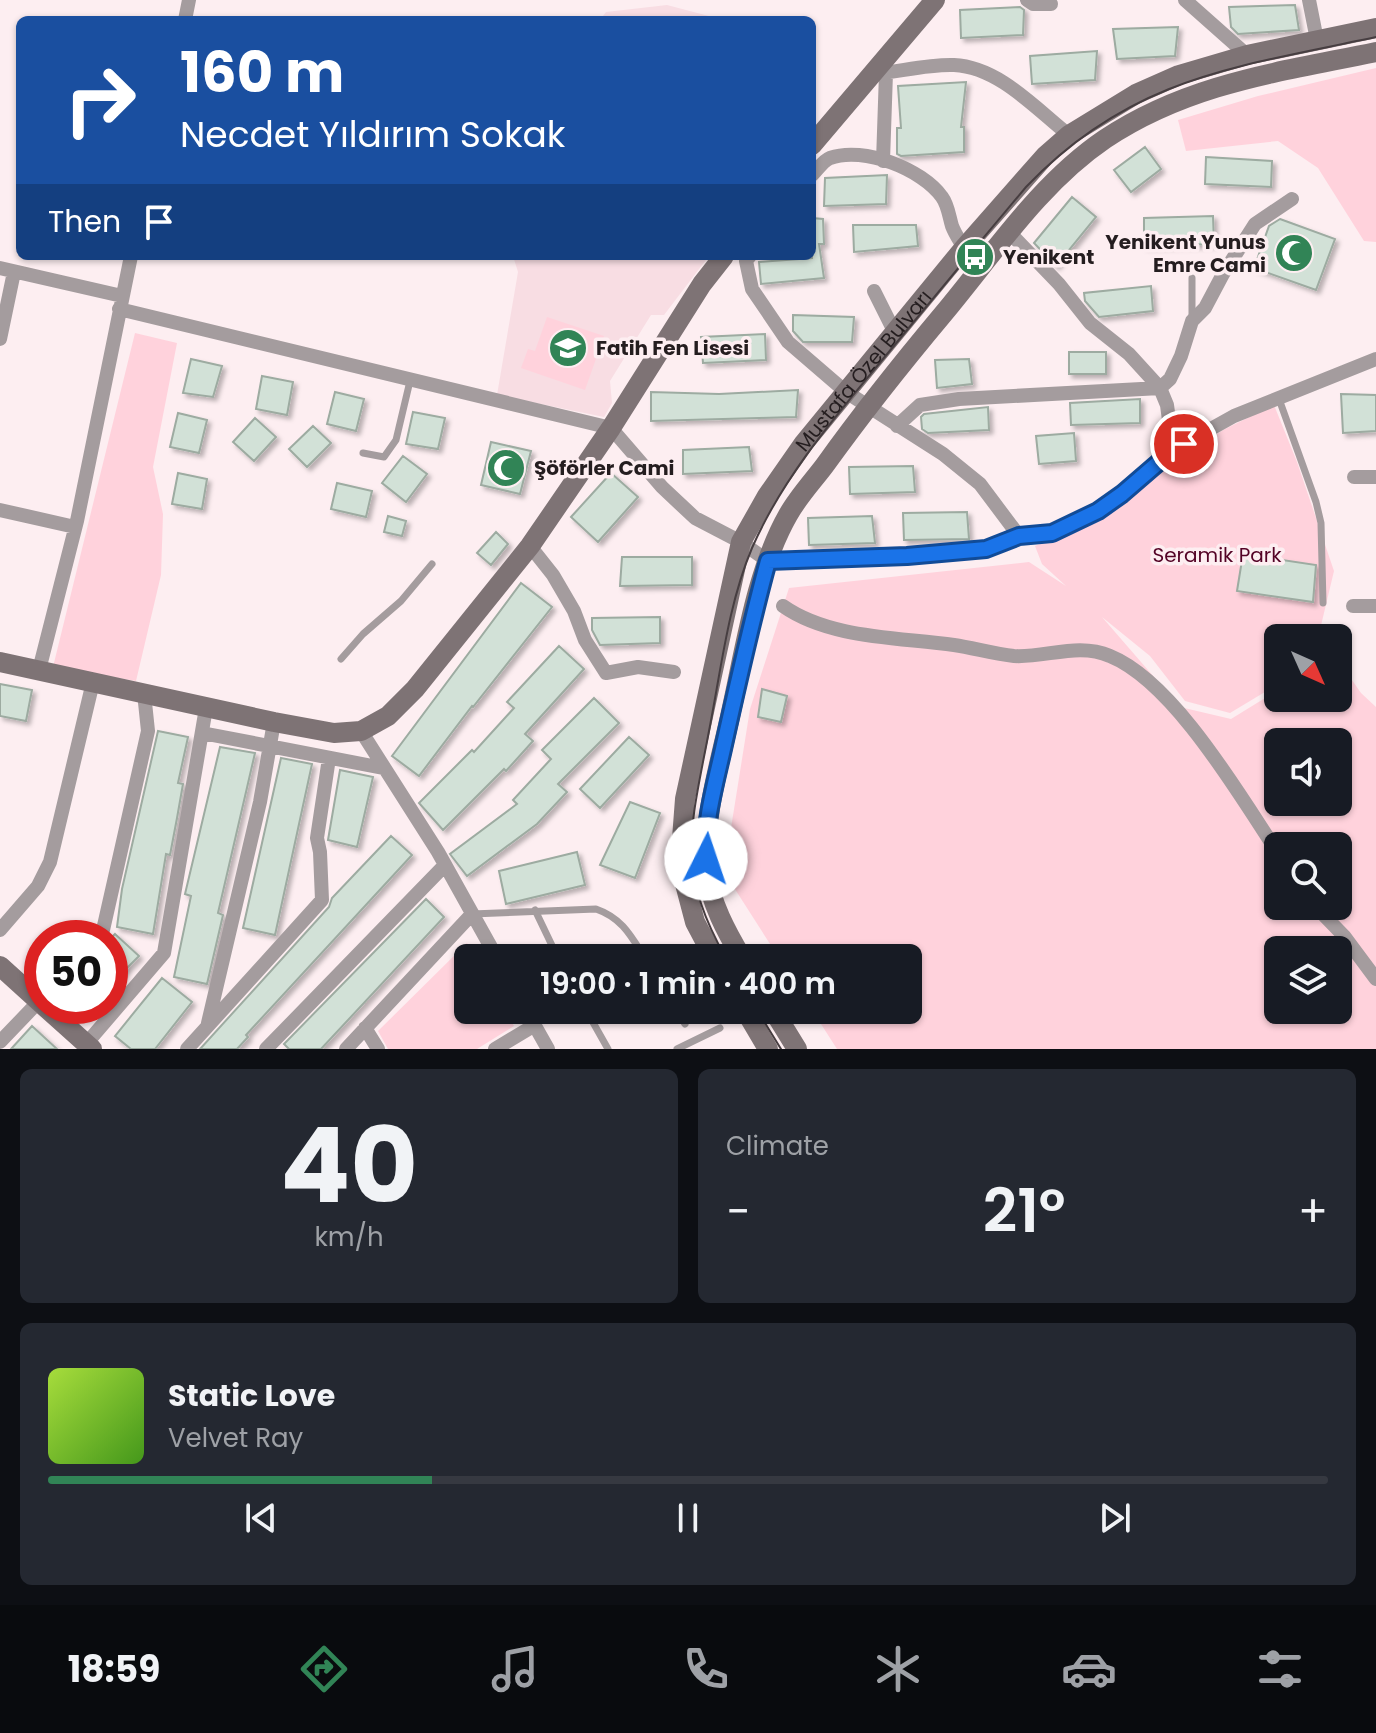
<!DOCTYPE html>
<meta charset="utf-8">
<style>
body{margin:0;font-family:Poppins,sans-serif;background:#242831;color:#f1f3f6;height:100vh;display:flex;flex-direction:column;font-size:30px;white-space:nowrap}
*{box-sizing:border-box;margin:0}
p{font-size:26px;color:#9ea1a6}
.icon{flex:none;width:44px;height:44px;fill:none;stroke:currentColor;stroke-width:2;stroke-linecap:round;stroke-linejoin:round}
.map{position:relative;height:1049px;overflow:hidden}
.side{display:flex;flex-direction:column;gap:20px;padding:20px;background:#0d0f14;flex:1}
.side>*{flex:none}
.hud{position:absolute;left:16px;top:16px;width:800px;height:244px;border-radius:12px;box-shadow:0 2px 6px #0004;background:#1a4fa0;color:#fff;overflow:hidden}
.needle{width:52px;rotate:135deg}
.controls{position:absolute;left:1264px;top:624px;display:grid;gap:16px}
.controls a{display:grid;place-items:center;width:88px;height:88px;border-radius:12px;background:#171b24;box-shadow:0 2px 6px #0004;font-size:40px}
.speed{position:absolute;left:24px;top:920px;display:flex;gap:16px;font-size:40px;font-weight:700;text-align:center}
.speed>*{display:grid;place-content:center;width:104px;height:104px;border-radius:50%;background:#171b24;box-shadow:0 2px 6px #0004;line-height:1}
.speed .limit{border:12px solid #d22;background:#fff;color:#111}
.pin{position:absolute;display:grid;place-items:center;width:68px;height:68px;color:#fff;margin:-34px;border:4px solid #fff;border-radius:50%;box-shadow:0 2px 8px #0007}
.me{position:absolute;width:88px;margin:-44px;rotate:4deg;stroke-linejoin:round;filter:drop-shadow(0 0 6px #0008)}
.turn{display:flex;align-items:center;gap:28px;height:168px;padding:0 32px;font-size:36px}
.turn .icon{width:104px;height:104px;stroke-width:2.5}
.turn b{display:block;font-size:56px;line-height:68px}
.then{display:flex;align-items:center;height:76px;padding:0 32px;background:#0003;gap:16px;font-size:30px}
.big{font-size:60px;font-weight:600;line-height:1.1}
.side .widget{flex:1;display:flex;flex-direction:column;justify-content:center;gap:12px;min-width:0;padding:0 28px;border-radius:12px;background:#242831}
.side .dial{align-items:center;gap:0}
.dial b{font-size:104px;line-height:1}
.song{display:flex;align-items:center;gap:24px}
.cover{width:96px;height:96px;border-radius:12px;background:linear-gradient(135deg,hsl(80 70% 55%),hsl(100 70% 35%))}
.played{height:8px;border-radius:4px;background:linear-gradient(90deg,#318456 30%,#363941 30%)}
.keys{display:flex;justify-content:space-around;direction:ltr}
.heat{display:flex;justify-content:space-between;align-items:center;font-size:44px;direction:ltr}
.side .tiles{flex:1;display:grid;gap:20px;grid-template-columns:1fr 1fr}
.widget:last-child{grid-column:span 2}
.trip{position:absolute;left:454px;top:944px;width:468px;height:80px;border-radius:12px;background:#171b24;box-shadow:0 2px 6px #0004;font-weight:600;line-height:80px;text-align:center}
.tab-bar{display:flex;height:128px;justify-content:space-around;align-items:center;background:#090b0e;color:#9ea1a6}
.tab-bar .icon{width:56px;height:56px}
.tab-bar .current{color:#318456}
.tab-bar b{font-size:36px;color:#f1f3f6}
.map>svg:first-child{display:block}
</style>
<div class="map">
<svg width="1376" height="1049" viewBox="0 0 1376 1049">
<defs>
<filter id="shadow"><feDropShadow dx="3.5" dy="3.5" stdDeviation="2" flood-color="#0004"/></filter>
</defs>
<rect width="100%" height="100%" fill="#fdeef1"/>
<!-- built -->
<path fill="#f8dde3" d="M667,5L724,20H600L606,12Z
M513,256H709L664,315H651L610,381L612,403L604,417L497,395L518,272Z"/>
<!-- green -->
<path fill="#ffd2dc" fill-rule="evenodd" d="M1376,68V242L1364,241L1318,168L1278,141L1186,151L1178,120L1258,96Z
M547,317L604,336L585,390L521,368L528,349L535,351Z
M135,333L177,343L153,467L163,514L161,575L136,681L53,667Z
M1274,405L1297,462L1334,571L1318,638H1278V684L1230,713L1185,701L1150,656L1102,617L1180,707L1231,719L1278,690V698H1338V660L1361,693L1376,707V1049H837L812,1010H908V958H779L724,872L750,709L789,588L1029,562L1066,586L1042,564L1035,546L1087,525L1188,451L1225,429ZM1278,742H1338V802H1278ZM1278,846H1338V906H1278ZM1278,950H1338V1010H1278Z
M467,943L475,958H468V1010H505L514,1026L477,1049H388L378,1031Z"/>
<!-- building -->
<path fill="#d2e1d7" stroke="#9daba1" stroke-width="2" filter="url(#shadow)" d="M1295,5L1299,30L1238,34L1231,27L1229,7Z
M1020,7L1024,10L1023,35L961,38L960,10Z
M1178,27L1175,56L1117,59L1113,29Z
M1097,51L1095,80L1032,84L1030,56Z
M966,82L961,127H964V152L901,156L897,154V128H901L898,86Z
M1145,147L1161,169L1131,192L1114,170Z
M1206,157L1272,161L1271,187L1205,184Z
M887,175L886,204L824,206L825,178Z
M1072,197L1096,217L1056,266L1034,243Z
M1213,216L1214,244L1144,246V218Z
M812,218L823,219L824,244H819L824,278L761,284L759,262L812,258Z
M1280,219L1335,239L1316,290L1254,268L1269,226Z
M853,225H916L918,246L854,252Z
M1151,286L1153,311L1099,317L1085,301L1084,293Z
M793,315L854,317L852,342H803L793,331Z
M765,334L766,360L703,363L701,337Z
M1069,352H1106V374H1069Z
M191,359L222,366L213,397L183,393Z
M969,359L972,384L937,388L935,360Z
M262,376L293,382L287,415L256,409Z
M798,390L796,417L651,421V392L719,394Z
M335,392L364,399L356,431L327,424Z
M1341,394L1376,395V431L1343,433Z
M1140,399V423L1071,425L1070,403Z
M988,407L989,430L928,433L922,429L921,417L924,414Z
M413,412L445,418L438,449L406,444Z
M178,413L207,420L199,453L170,447Z
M255,418L276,437L254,461L233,442Z
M313,426L331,443L307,467L289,449Z
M1074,433L1076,461L1039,464L1036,436Z
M491,442L531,451L520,494L481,485Z
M749,447L752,471L683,474V450Z
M403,456L427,474L406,502L382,483Z
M913,466L915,492L850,494L849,467Z
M178,473L207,479L202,509L172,504Z
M611,473L638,497L598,542L571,517Z
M337,483L372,491L366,517L331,509Z
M967,512L969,539L904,540L903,513Z
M388,516L406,521L402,536L384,532Z
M872,516L875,543L809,545L808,518Z
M496,532L508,544L491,565L477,553Z
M1243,554L1316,565L1313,602L1237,591Z
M622,557H692V585L620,586Z
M521,583L552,607L473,707L472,706L419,776L392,756Z
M660,617V643L600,645L592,630V618Z
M559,646L584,669L525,734L533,741L506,771L504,769L443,830L419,803L472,750L474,752L514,708L507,702Z
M0,684L32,690L26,721L0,716Z
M762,689L787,696L781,722L758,717Z
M594,698L619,723L558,784L567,792L537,824L467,876L450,854L517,804L513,800L551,759L542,750Z
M158,731L188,737L178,783L183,784L177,818L170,855L166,854L153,934L117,927L122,889Z
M629,737L649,755L600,808L580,789Z
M220,747L255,753L218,913L223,915L207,984L174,977L191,896L185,894Z
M281,758L312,764L275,935L243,928Z
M340,770L373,777L357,847L328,840Z
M630,802L660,813L635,878L600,865Z
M391,836L412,855L246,1035L248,1037L237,1049H200L329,907L332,898Z
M577,852L585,885L506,904L499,871Z
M426,899L444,917L321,1049H289L284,1044Z
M115,934L139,956L110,985V939Z
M162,978L192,1002L155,1049H131L115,1036Z
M32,1026L57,1049H11Z"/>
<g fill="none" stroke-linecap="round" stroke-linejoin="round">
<!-- lane -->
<path stroke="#a49c9e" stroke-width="7" d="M1192,278V319
M1279,399L1316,502L1321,523L1323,603
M363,453L384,457L396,440L410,381
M341,659L363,634L401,601L432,564
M535,910L558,958
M472,914L596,909C622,918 631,936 645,958
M586,1010L608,1049
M676,1010L685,1024
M677,1049L720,1028"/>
<!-- street -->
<path stroke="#a49c9e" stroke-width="14" d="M1027,0L1033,4H1051
M1185,0L1247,55
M1309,0L1317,40
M185,20L189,0
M873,74C899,72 927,64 954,65C999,67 1036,109 1069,135
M883,161L886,73
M812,175C817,170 824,160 830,158C864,146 922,169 942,197C948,205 949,216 952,226C955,234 960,241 964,248
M1010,233L1059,284L1090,323L1129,354L1160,388L1167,405L1173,450
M750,256L746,261L752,289L788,342L846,392L943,454L980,484L1019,536
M0,268L122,296
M874,291L895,333
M119,309L611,428L662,487L695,518L741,542L768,561L907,556L986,549L1019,536L1052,533L1098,511L1122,494L1173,450L1234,416L1376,359
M0,339L14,272
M897,426L920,405L959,399L1160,388L1170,379L1181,356L1192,321L1205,308L1223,274L1255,224L1292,199
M1354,477H1376
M0,510L75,527
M530,546L553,575L574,611L585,640L606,673L638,667L674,672
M783,606C830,639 899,637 954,645C974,648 994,654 1014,656C1046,658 1078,642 1110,656C1174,682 1240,796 1278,853
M1353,606H1376
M39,670L77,521L131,256
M361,731L438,852L497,958
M202,733L383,768
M1315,906L1344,936L1376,979
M0,930L38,886L50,862L93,682
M95,938L103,930L148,731L144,693
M526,1010L548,1049
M208,1023L260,802L274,722
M365,1028L378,1049
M0,1042L42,998
M86,1044L164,953L206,708
M187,1049L322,900L320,852L317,838L329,758
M266,1049L445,865
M346,1049L472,914
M495,1049L535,1025"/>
<!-- secondary -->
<g stroke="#7e7375" stroke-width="20">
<path d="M812,145L935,0"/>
<path d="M0,662L274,722L334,733L361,731L388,716L415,689L530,546L611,428L702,284L724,256"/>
<path id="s1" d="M714,958L695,922L680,865L685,799L741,542L767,496L804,443L964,248L1045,156L1069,135L1136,94L1179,75L1247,55L1376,28"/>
<path d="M742,958C727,933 710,902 707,872C702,819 720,764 731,712C745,650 756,571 788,515C798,497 813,481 825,465C863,412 903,362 944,313C994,253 1040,183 1105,139C1189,83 1280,72 1376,52"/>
<path d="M0,966L42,1004"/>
<path d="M44,1006L92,1049"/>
<path d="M745,1010L768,1049"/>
<path d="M773,1010L797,1049"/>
</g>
<!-- tram -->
<path stroke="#473e41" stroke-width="2" d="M726,958C675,868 691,827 709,731C721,670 728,605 752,548C783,477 834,418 883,359C930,302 978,244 1026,187C1131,77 1236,67 1376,37
M757,1010L781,1049"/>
</g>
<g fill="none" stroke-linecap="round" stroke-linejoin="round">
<!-- route casing -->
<g stroke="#114b97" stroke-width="20">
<path id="route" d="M706,859C704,822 715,785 723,749C737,686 751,623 768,561L907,556L986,549L1019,536L1052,533L1098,511L1122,494L1173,450L1184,444"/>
</g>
<!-- route -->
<use href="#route" stroke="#1a73e8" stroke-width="14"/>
</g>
<!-- icons -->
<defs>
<g id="mosque-disc" transform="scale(2)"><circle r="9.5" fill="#318456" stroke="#fdeef1"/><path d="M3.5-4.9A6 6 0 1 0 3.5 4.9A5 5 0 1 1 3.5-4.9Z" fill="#fff"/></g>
<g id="bus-disc" transform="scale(2)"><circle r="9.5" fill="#318456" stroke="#fdeef1"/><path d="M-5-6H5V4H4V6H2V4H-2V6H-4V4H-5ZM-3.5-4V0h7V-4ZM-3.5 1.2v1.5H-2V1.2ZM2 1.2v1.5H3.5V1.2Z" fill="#fff"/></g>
<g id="school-disc" transform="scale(2)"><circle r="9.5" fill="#318456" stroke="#fdeef1"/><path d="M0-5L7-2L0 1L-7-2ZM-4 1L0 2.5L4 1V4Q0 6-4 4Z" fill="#fff"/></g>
</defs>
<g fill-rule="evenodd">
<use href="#mosque-disc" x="1294" y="253"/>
<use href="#bus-disc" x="975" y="257"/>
<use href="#school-disc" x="568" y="348"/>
<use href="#mosque-disc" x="506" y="468"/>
</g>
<g text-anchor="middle" stroke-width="7" stroke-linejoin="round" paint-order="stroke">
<!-- poi labels -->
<g font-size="20" font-weight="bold" fill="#241d1f" stroke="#fdeef1" text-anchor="start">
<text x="1266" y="249" text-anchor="end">Yenikent Yunus<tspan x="1266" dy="23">Emre Cami</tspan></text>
<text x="1003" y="264">Yenikent</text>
<text x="596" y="355">Fatih Fen Lisesi</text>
<text x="534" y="475">Şöförler Cami</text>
</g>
<!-- street labels -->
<g font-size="20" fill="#241d1f" stroke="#fdeef1">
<text dy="7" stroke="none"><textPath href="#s1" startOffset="640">Mustafa Özel Bulvarı</textPath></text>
</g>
<!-- park labels -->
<g font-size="20" fill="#540326" stroke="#fdeef1">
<text x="1217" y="562">Seramik Park</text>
</g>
</g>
</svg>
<div class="controls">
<a><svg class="needle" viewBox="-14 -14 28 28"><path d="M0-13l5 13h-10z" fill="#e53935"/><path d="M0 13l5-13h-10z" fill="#9ea1a6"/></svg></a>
<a><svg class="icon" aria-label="sound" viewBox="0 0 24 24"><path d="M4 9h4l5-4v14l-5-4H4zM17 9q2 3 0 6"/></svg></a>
<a><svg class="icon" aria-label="search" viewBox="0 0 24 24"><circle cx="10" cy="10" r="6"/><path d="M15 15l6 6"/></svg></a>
<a><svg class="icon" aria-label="layers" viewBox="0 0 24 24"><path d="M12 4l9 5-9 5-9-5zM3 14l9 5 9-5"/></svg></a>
</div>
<div class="speed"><div class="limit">50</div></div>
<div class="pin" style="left:1184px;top:444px;background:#d93025"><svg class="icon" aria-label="arrive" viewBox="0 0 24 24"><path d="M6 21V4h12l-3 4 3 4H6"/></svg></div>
<svg class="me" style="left:706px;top:859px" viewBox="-20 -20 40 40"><circle r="19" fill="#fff"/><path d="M0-13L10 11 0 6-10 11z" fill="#1a73e8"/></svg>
<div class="trip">19:00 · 1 min · 400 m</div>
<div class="hud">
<div class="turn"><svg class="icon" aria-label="right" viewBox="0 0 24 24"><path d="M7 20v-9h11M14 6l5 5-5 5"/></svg><div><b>160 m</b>Necdet Yıldırım Sokak</div></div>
<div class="then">Then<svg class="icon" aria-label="arrive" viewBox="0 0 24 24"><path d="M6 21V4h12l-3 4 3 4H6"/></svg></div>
</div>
</div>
<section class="side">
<div class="tiles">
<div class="widget dial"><b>40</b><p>km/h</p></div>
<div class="widget"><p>Climate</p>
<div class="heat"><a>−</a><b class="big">21°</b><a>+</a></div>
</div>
<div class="widget">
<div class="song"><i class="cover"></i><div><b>Static Love</b><p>Velvet Ray</p></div></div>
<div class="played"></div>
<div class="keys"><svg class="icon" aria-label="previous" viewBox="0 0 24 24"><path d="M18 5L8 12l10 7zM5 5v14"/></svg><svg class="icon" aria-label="pause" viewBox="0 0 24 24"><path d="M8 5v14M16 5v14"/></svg><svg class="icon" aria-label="next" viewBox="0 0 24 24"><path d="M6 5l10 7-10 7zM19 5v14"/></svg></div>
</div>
</div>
</section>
<nav class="tab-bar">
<b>18:59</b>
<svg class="icon current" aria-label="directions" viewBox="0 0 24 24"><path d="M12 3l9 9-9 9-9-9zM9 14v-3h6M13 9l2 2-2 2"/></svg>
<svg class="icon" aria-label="music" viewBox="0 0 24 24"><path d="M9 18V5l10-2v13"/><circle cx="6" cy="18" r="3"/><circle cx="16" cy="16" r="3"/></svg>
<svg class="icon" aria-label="phone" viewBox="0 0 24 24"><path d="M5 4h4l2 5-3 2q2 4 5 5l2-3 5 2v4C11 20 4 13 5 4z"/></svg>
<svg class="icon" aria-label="climate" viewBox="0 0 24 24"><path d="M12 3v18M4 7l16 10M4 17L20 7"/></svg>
<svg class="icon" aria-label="car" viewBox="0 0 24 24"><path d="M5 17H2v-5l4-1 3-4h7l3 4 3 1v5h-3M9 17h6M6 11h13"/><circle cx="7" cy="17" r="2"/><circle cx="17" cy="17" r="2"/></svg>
<svg class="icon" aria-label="filters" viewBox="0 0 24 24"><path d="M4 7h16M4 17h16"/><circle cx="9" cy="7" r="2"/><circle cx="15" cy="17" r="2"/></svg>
</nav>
